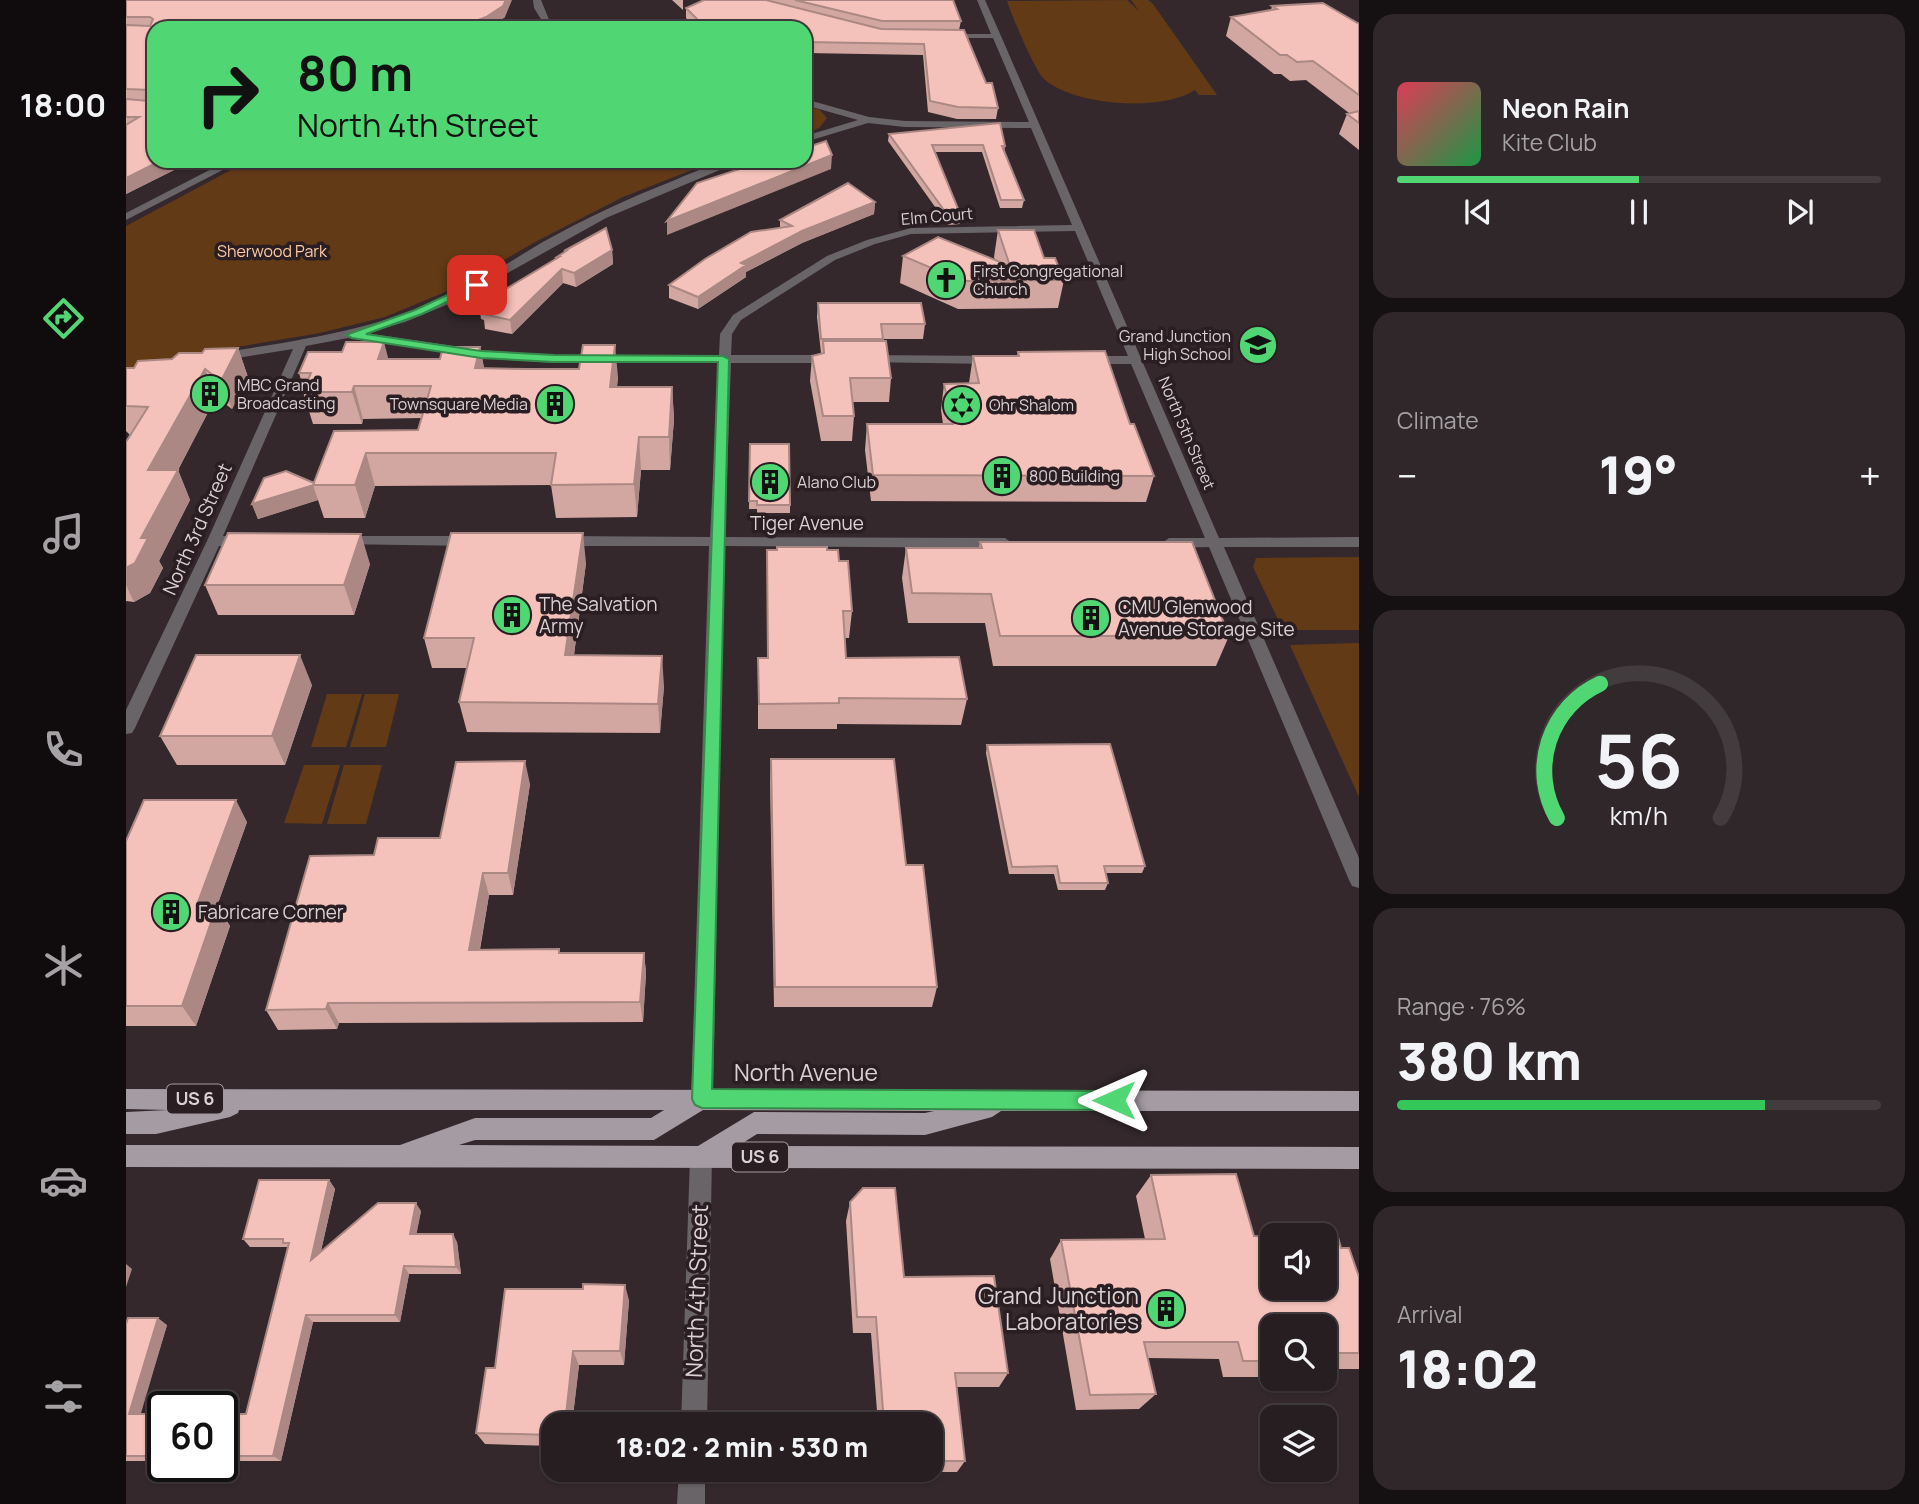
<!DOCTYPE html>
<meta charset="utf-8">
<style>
body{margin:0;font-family:Manrope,sans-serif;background:#2f272a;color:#f1f3f6;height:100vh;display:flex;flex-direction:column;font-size:26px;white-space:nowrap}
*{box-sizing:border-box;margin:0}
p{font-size:23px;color:#a4a2a5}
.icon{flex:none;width:38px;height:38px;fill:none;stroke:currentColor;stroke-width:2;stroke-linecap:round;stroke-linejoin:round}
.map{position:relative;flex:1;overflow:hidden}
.details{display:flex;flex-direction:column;gap:14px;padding:14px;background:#151012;width:560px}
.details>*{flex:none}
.guide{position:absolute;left:21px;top:21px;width:665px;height:147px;border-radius:21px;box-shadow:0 2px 5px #0004,0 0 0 2px #433c3f;background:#51d674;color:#111;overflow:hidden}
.controls{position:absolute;left:1134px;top:1223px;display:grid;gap:14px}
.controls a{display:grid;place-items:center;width:77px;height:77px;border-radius:14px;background:#271e21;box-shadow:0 2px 5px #0004,0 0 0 2px #433c3f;font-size:35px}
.speed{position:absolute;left:21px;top:1391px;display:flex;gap:14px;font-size:35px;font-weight:700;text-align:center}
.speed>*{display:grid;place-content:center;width:91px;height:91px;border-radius:50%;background:#271e21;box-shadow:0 2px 5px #0004,0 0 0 2px #433c3f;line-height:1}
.speed .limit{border:4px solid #111;border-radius:10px;background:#fff;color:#111}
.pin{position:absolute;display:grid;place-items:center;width:60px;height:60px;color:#fff;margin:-30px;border-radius:14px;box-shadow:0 4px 10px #0006}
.me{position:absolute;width:77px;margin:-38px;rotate:270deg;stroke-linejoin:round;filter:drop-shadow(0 0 5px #0008)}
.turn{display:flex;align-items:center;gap:24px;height:147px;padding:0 35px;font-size:32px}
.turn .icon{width:91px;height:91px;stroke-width:2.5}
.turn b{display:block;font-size:49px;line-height:60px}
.big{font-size:52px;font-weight:800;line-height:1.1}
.details .card{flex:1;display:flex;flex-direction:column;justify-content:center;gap:10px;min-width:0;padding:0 24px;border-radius:21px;background:#2f272a}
.details .dial{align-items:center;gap:0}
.dial svg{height:182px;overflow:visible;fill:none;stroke:#433c3f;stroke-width:7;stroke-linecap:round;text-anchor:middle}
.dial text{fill:#f1f3f6;stroke:none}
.song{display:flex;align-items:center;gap:21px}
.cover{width:84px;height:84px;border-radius:10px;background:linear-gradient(135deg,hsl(350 70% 55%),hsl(140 70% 35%))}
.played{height:7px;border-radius:4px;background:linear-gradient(90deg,#51d674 50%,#433c3f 50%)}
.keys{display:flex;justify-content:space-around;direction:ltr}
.heat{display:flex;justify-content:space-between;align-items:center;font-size:38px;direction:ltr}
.charge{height:10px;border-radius:5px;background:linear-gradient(90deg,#34c759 76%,#433c3f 0)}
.trip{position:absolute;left:415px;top:1412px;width:402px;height:70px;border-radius:21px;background:#271e21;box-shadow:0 2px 5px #0004,0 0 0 2px #433c3f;font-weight:800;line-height:70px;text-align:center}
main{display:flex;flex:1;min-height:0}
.menu{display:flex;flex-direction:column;width:126px;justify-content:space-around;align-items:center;background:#100c0d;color:#a4a2a5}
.menu .icon{width:49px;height:49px}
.menu .selected{color:#51d674}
.menu b{font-size:32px;color:#f1f3f6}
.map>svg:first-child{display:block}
</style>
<main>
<nav class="menu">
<b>18:00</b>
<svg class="icon selected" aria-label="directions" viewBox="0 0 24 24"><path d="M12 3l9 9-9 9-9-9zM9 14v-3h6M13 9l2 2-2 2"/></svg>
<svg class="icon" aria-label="music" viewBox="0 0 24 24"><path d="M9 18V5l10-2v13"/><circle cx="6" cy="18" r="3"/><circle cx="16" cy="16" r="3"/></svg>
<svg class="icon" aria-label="phone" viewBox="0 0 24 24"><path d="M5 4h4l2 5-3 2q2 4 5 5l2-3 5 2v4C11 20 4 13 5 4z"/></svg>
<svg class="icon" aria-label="climate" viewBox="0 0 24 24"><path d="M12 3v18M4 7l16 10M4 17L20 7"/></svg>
<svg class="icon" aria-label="car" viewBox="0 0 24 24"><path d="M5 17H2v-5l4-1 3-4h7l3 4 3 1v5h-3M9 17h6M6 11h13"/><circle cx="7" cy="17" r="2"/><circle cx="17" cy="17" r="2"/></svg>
<svg class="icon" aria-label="filters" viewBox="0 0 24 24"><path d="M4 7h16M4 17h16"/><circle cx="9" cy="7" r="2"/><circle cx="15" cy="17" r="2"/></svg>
</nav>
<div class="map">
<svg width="1233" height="1504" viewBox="0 0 1233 1504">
<rect width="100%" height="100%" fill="#34282c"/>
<!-- green -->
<path fill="#633a16" d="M1001,0L1013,11L1005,0H1022L1027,4L1091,95H1073L1069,90C1035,112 949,106 918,79C908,69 886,16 881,1Z
M679,105L694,110L701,118L693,128L679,134Z
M122,161H589L497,197L411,241L331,287L259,317L194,333L57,356L0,370V226Z
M1233,557V630H1157L1127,567L1130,558Z
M1233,643V797L1164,645Z
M201,694H236L220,747H185Z
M239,694H273L260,747H224Z
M178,765H214L196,824L158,823Z
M218,765H256L240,824H201Z"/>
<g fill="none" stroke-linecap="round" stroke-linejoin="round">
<!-- minor -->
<path fill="#686468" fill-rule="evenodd" d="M407,0H415L426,27H420L408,8Z
M851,0H859L875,36L1093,538L1233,537V547H1098L1233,858V888L1226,886L1223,880L1083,547L1043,548L1036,543L1043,538H1079L1005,364H959L953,360L959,356H1002L949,231L785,234L749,244L709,260L615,320L606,334L605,355H707L713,359L707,363H605L599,537L879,538L886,543L879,548L598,546L587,1099L584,1106L576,1109L568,1106L565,1099L583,546H434L427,541L434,536L584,537L593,363H428L355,358L222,338L180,346L97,536H123L130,541L123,546H93L9,728L6,733L0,734V710L81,541L167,349L92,361L86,357L92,353C172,341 254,329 328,294C358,280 386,260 415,243C458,219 503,198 549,180C570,171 592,161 615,161L480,218L337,298L279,322L239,333L355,350L428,355H593L594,334L607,315L701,256L741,240L785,228L946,225L905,128L779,127L742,123L679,142V136L732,120L679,105V99L743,117L779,121L903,122L867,38H820L816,36L820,34H865Z
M101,161H114L0,220V213Z
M739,355L868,356L874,360L868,364L735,362L733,359Z
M214,536H347L354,541L347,546L209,544L207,541L209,538Z
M575,1146L583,1149L586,1157L581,1424H555L564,1157L567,1149Z
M553,1470H579V1504H551Z"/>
<!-- major -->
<path fill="#a49ba3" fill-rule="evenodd" d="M0,1089L1233,1091V1111H875L866,1117L799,1135L631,1134L612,1146L1233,1147V1169L0,1167V1145H274L349,1118H525L538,1110H113L112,1113L104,1117L30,1134H0V1112L42,1110L0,1109ZM577,1110L808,1111L799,1113L628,1112L572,1146L333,1145L349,1140H528Z"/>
</g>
<!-- wall -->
<path fill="#d2a7a1" d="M0,0L379,17L363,28H28L66,161L0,194Z
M546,0H557V10Z
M578,0H827L835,21L833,30L872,108L870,119H831L802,112L797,55L679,53V28H570L560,18V8Z
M1146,6L1233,24V150L1213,134L1221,114L1223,113L1180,80L1164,81L1155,74H1148L1100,36L1105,17L1145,10Z
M763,134L879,146L878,152L898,200L896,208H874L856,152H809L835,216L834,224L822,225L762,141Z
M749,202L748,214L676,243L620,272V277L572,309L543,298V285L654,228V220Z
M872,230L918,258L938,280L932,308L832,309L774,283L777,256L869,260L868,257Z
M486,250L487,264L450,287L437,283L386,334L359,329L358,320L355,319L353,305L431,259V257L438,252V251Z
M692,303L799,324L797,339H757L765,378L763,402H727L728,416L726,441H695L684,381L686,356L695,353L691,317Z
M354,347L358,368L492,377L491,387H546L548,419L544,470H515L511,517L430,518L425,485L249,486L239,518H198L192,500L132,519L126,504L188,483L208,431L292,430L296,418L237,419L236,424H187L177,392L178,390L173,373L263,359H314Z
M112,348L122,377L106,409L90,397L52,470L64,500L33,561L37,568L24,593L8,602L0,601V442L4,435L0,431V368H8L76,353Z
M892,352L1004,424L1028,476L1020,502L745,501L739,450L741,424H817L815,410L818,384L843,383L847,356H891Z
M624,444L664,505V513H631V509H623Z
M854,542L1103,636L1090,666H867L859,623H782L776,578L780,548H853Z
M641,550H701L713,561L726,611L723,638H719L720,658L841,699L835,725L711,724V729H632V658H641Z
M460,563L448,655L538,686L534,733L341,732L333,702L341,668H306L298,638Z
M244,564L228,615H92L79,585Z
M186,685L159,765H51L34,736Z
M861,745L1019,866L1016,873H979L982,883L979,890H932L928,874H883L860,753Z
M645,759L780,865L811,987L806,1007H648L644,781Z
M404,784L387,895H363L354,950L433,949L434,953H518L520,973L517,1022L213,1023L211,1029L152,1030L140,1010L248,855L314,838Z
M121,822L91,906L104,926L70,1026H0V841Z
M1025,1175L1128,1236L1215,1248L1233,1277V1369H1199V1326H1146V1374L1142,1377H1097L1093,1359L1022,1358L1030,1394L1013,1409L950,1410L924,1259L935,1240L1019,1239L1010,1196Z
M203,1180L209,1189L195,1251L295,1211L290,1234L331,1242L335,1274H283L274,1322H187L155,1461H96V1414H120L162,1248L161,1247H124L117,1239Z
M724,1202L778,1277L882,1373L873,1387H831L839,1461L831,1472H756L755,1470H805V1424H752L745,1333H727L720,1221Z
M503,1300L498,1365H453L446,1424H427V1446L359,1444L350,1433L369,1368Z
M0,1324L41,1325L14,1414H37V1461H0Z"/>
<!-- shaded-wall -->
<path fill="#ab8883" d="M380,0H386L379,17L363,28H332Z
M706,155L705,169L541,235V221Z
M34,161H66L0,194V178Z
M749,202L748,214L676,243L620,272V277L572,309V297L615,263L676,231Z
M486,250L487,264L450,287L448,273Z
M436,269L437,283L386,334L384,320Z
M258,342L266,373L252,359Z
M489,345L492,377L487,420L484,387Z
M354,347L360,379L349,368Z
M112,348L122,377L106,409L95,381Z
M79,369L90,397L52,470L64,500L33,561L37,568L24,593L8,602L0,585V568L15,538L22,470Z
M228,386L237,419L236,424L226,392Z
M546,387L548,419L544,470L543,437Z
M513,437L515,470L511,517L508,484Z
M240,453L249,486L239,518L229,485Z
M187,485L192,500L132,519L126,504Z
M457,533L460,563L444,685L439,655Z
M235,534L244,564L228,615L218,585Z
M174,655L186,685L159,765L146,736Z
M536,656L538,686L534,733L532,704Z
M399,761L404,784L387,895L382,873Z
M110,800L121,822L91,906L104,926L70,1026L56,1006L71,905Z
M357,873L363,895L350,970L343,950Z
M518,953L520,973L517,1022L514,1002Z
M202,1003L213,1023L211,1029L200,1009Z
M203,1180L209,1189L191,1268L185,1260Z
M290,1203L295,1211L289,1242L284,1234Z
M327,1234L331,1242L335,1274L330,1267Z
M0,1264L6,1269L0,1287Z
M278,1266L283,1274L274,1322L269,1315Z
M499,1285L503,1300L498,1365L494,1351Z
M180,1315L187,1322L155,1461L147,1456Z
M32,1318L41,1325L13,1420L3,1414Z
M447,1351L453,1365L446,1424H439Z"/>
<!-- building -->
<path fill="#f4c2bb" stroke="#ab8883" stroke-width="2" d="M0,0H380L377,6L360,17L332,28H28V161H34L0,178V125L13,117H0V99L23,101L26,92L24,90L0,89V25L24,26L27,19L24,17H0Z
M578,0H640L755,29L838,30L860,83H866L872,108L832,107L804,101L798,44L679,42V28H580L560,8Z
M669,0H827L835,21H756Z
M1197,3L1233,24V95L1187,61L1171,62L1161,55H1154L1105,17L1151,9L1146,6Z
M1233,111V123L1221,114Z
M874,123L879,146H876L898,200H875L857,145H806L835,216L823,217L763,134Z
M700,141L706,155L541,221L571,183L638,161H679V148Z
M722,183L749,202L676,231L615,263L620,265L572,297L543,285L579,259L625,232L666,226L654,220Z
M480,228L486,250L448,273L436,269L384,320L357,314L364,307L353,305L433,257H431L440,251H438Z
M872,230H908L918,258H929L938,280L836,281L777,256L812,237L884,266Z
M692,303H795L799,324H755L757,339H695Z
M697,341H760L765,378H724L728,416H697L686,356L698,353Z
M220,342H258L252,359H314L317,347H354L349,368L400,369H453L457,345H489L484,387H546L543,437H513L508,484L425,485L430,453H240L229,485H187L208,431L292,430L305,386H228L226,392H177L185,373H173L182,352H216Z
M112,348L95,381L79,369L22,470H52L15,538H22L9,563L0,568V442L22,407L0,406V368H8L12,361L46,359L53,353H76L79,349Z
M979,351L1004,424H1008L1028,476L747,475L741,424H827L818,384L853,383L847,356H893L892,352Z
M624,444H663L664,505H631V501H623Z
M160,471L188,483V485L126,504L138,478Z
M102,533L235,534L218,585H79Z
M325,533H457L439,655L536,656L532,704L333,702L348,638H298Z
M854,542H1066L1103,636H874L865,594L786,593L780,548H856Z
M651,547H701V550H712L713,561H722L726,611H717L720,658L833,657L841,699L713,698V703L633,704L632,658H642L641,550H651Z
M70,655H174L146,736H34Z
M984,744L1019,866H978L982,883H934L931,866L886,867L861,745Z
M645,759H768L780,865H797L811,987H649Z
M399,761L382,873H357L343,950L433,949V953H518L514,1002L202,1003L200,1009L140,1010L184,856L248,855L252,838H314L330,762Z
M18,800H110L71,905H91L56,1006H0V841Z
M1110,1174L1128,1236L1146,1237V1288H1199V1237H1212L1215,1248H1223L1233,1277V1353H1199V1326H1146V1361H1117L1112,1342H1018L1030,1394L964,1395L935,1240L1039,1239L1025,1175Z
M133,1180H203L185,1260L252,1203H290L284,1234H327L330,1267L278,1266L269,1315H180L147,1456H96V1414H120L163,1243H157V1239H117Z
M737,1188H769L778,1277L868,1276L882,1373H829L839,1461H805V1424H758L750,1317H731L724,1202Z
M457,1284L499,1285L494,1351H447L439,1424H427V1435L350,1433L360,1368H369L379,1289H457Z
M2,1318H32L3,1414H37V1456H0V1324Z"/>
<!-- route -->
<path fill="#51d674" stroke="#358b4b" stroke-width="2" d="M347,283L356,285L296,314L240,334L355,351L428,355L597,356L603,359L586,1089L988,1091L995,1093L998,1100L995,1107L988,1110L576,1108L569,1105L566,1099L592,362H428L355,358L226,338L220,335L289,310Z"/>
<!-- icons -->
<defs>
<g id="church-disc" transform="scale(2.0125)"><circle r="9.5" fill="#51d674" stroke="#2a1e22"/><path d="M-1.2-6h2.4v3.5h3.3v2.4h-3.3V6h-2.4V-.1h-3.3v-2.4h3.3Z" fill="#111"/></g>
<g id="school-disc" transform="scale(2.0125)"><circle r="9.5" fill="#51d674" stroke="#2a1e22"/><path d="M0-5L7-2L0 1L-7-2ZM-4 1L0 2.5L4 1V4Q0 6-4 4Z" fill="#111"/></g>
<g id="building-disc" transform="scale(2.0125)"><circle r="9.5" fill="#51d674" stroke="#2a1e22"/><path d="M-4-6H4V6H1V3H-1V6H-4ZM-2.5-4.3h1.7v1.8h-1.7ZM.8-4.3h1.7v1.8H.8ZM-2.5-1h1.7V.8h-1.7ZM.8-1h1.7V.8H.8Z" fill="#111"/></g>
<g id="synagogue-disc" transform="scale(2.0125)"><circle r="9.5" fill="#51d674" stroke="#2a1e22"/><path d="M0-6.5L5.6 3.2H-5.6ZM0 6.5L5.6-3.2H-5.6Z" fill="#111"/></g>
</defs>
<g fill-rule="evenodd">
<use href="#church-disc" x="820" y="280"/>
<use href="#school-disc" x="1132" y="345"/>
<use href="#building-disc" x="84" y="394"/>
<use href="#building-disc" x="429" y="404"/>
<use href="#synagogue-disc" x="836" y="405"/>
<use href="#building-disc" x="876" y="476"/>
<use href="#building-disc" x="644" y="482"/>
<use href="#building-disc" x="386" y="615"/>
<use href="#building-disc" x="965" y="618"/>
<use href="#building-disc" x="45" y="912"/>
<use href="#building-disc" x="1040" y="1309"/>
</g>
<g text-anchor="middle" stroke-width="7" stroke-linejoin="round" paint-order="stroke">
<!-- far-street labels -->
<g font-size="16" fill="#d9d1d3" stroke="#2a1e22">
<text transform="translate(811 216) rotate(-5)" y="6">Elm Court</text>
<text transform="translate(1061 433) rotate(67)" y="6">North 5th Street</text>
</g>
<!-- far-park labels -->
<g font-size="16" fill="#fdcaa4" stroke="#2a1e22">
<text x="146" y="257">Sherwood Park</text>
</g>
<!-- far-poi labels -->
<g font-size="16" fill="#d9d1d3" stroke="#2a1e22" text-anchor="start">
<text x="847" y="277">First Congregational<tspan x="847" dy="18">Church</tspan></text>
<text x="1105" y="342" text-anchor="end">Grand Junction<tspan x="1105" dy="18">High School</tspan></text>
<text x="111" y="391">MBC Grand<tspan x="111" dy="18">Broadcasting</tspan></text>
<text x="402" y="410" text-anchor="end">Townsquare Media</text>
<text x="863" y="411">Ohr Shalom</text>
<text x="903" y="482">800 Building</text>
<text x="671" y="488">Alano Club</text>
</g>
<!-- shield labels -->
<g fill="#2a1e22" stroke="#a49b9e" stroke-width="2">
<rect x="41" y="1084.5" width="56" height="29" rx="5"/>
<rect x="606" y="1142.5" width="56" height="29" rx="5"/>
</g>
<g font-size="18" font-weight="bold" fill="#d9d1d3">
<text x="69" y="1105">US 6</text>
<text x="634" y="1163">US 6</text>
</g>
<!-- street labels -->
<g font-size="19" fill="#d9d1d3" stroke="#2a1e22">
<text x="681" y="530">Tiger Avenue</text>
<text transform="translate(71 529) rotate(-66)" y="7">North 3rd Street</text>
</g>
<!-- poi labels -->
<g font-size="19" fill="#d9d1d3" stroke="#2a1e22" text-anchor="start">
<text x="413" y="611">The Salvation<tspan x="413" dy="22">Army</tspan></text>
<text x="992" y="614">CMU Glenwood<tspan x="992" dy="22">Avenue Storage Site</tspan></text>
<text x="72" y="919">Fabricare Corner</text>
</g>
<!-- near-street labels -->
<g font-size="23" fill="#d9d1d3" stroke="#2a1e22">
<text x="680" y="1081">North Avenue</text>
<text transform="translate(571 1291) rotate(-88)" y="8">North 4th Street</text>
</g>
<!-- near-poi labels -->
<g font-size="23" fill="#d9d1d3" stroke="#2a1e22" text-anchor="end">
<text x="1013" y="1304">Grand Junction<tspan x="1013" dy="26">Laboratories</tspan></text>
</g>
</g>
</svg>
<div class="controls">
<a><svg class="icon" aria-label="sound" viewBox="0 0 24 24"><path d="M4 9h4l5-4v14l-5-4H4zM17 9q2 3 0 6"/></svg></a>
<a><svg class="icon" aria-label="search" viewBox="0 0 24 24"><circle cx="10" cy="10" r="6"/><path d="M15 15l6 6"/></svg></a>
<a><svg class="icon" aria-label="layers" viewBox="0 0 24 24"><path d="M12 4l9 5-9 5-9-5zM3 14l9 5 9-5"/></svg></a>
</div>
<div class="speed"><div class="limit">60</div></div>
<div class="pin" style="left:351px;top:285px;background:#d93025"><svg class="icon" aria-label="arrive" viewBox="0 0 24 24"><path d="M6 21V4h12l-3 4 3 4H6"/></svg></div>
<svg class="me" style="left:988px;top:1100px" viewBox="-20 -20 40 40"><path d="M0-17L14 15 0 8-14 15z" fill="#51d674" stroke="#fff" stroke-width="4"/></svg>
<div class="trip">18:02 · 2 min · 530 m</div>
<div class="guide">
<div class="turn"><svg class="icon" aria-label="right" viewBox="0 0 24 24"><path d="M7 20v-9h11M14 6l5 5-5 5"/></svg><div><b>80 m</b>North 4th Street</div></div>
</div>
</div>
<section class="details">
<div class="card">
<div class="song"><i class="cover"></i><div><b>Neon Rain</b><p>Kite Club</p></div></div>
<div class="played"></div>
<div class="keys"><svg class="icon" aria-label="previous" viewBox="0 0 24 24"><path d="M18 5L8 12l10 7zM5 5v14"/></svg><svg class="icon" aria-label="pause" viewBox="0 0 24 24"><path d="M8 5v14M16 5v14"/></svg><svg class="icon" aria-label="next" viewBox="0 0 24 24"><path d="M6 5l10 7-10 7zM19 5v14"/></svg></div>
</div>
<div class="card"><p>Climate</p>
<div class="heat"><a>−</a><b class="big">19°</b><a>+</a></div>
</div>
<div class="card dial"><svg viewBox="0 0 100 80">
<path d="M14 69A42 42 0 1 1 86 69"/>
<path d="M14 69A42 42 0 0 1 33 10" stroke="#51d674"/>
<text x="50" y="56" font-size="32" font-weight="700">56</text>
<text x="50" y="72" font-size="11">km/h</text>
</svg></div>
<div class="card"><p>Range · 76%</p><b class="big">380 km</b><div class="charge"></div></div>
<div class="card"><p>Arrival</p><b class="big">18:02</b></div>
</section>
</main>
